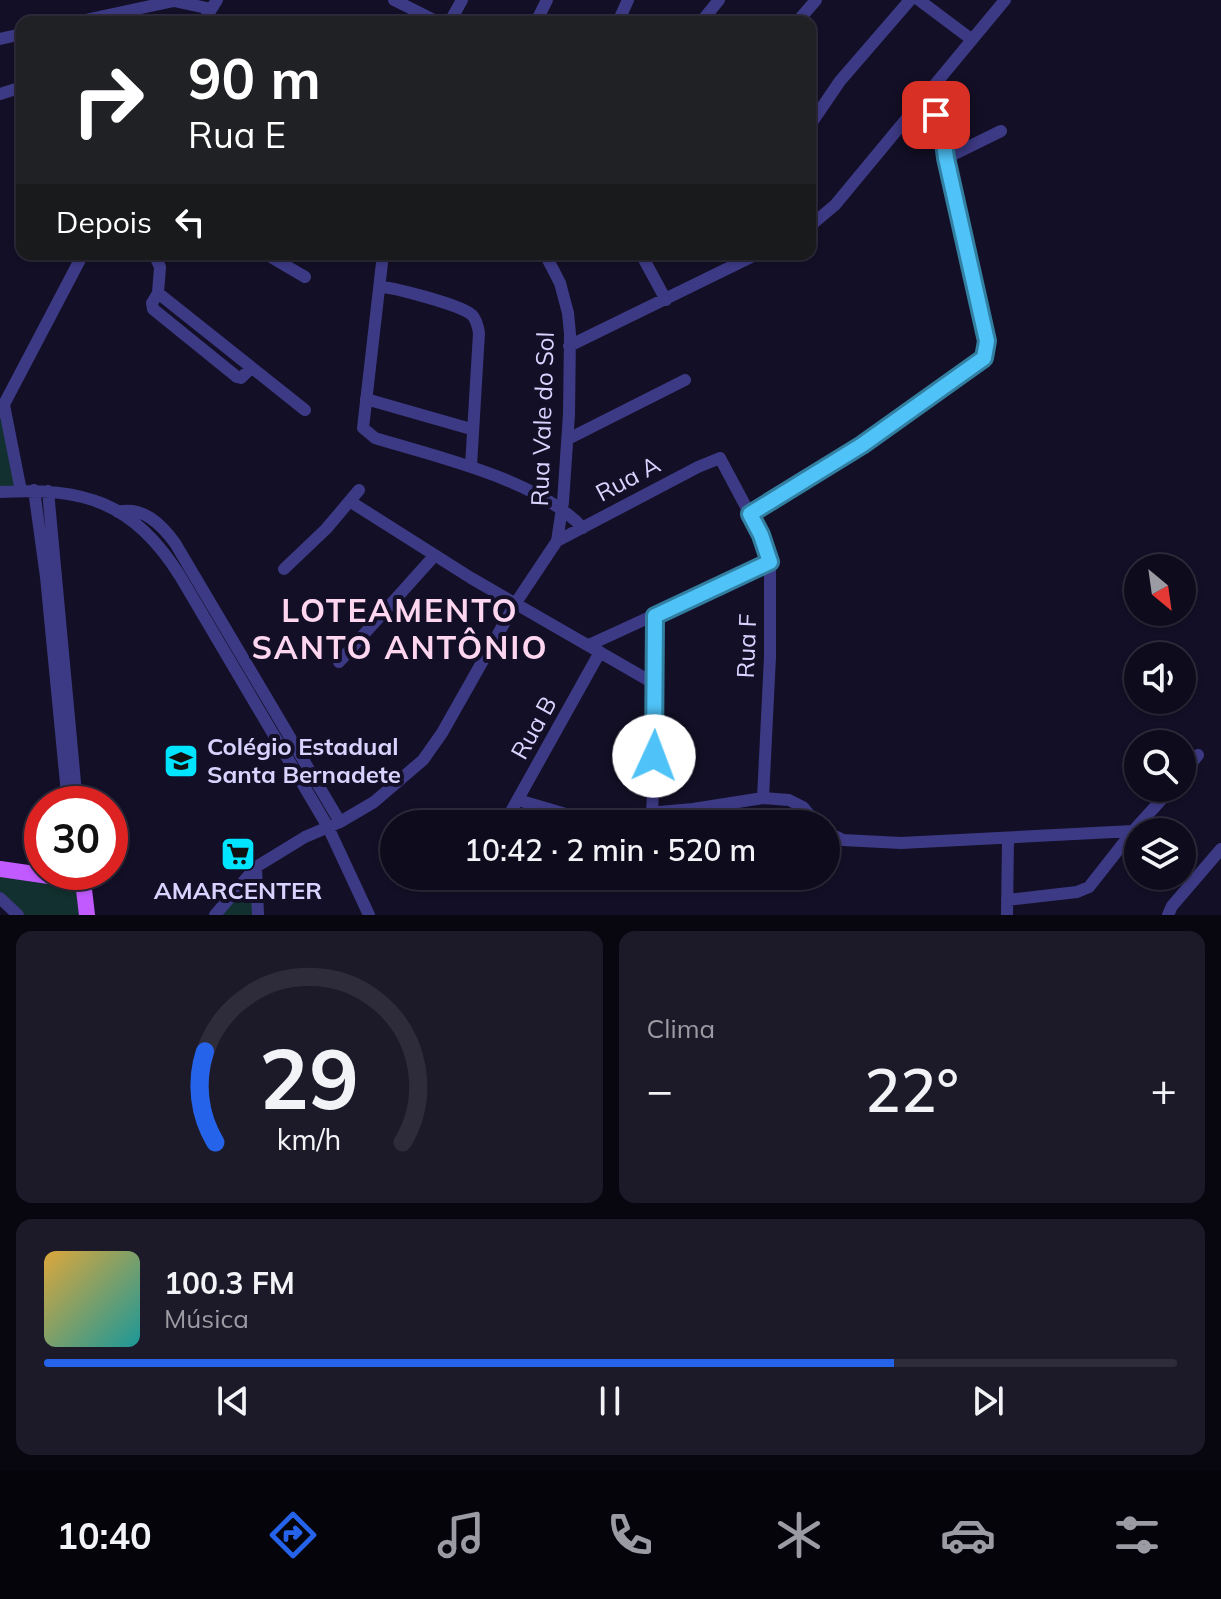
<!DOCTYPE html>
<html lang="pt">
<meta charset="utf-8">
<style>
body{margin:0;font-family:Mulish,sans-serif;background:#1c1929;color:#f1f3f6;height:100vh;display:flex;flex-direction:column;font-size:30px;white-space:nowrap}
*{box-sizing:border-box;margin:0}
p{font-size:26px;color:#9b9ba3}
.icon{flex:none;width:44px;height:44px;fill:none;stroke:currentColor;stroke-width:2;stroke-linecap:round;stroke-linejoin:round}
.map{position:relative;height:915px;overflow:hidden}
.side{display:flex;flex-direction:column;gap:16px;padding:16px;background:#08060f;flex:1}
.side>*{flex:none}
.hud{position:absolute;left:16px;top:16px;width:800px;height:244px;border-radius:16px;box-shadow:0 2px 6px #0004,0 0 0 2px #2e2b3b;background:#202124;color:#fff;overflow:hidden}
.needle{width:52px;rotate:151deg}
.controls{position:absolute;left:1124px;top:554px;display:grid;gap:16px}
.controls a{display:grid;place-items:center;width:72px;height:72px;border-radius:50%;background:#0e0b1c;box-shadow:0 2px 6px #0004,0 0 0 2px #2e2b3b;font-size:40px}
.speed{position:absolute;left:24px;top:786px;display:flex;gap:16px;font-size:40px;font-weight:700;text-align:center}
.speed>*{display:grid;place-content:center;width:104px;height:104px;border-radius:50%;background:#0e0b1c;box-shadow:0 2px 6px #0004,0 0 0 2px #2e2b3b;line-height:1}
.speed .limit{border:12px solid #d22;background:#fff;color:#111}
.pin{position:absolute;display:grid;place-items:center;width:68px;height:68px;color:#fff;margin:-34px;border-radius:16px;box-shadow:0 4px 12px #0006}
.me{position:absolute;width:88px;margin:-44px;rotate:2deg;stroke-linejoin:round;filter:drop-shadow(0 0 6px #0008)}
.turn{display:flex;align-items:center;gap:28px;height:168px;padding:0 40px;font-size:36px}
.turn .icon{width:104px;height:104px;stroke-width:2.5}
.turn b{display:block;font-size:56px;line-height:68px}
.then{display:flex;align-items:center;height:76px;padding:0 40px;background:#0003;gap:16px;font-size:30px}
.big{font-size:60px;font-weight:600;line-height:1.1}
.side .tile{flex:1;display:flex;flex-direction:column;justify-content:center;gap:12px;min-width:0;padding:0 28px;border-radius:16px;background:#1c1929}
.side .dial{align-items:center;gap:0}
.dial svg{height:208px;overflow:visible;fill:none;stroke:#2e2b3b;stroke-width:7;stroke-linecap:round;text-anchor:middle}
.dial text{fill:#f1f3f6;stroke:none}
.song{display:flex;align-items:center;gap:24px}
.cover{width:96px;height:96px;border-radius:12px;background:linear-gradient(135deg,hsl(40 70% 55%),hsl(180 70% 35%))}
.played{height:8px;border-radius:4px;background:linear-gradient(90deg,#2563eb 75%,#2e2b3b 75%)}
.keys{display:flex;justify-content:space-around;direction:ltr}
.heat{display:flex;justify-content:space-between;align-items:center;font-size:44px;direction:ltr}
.side .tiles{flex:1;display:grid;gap:16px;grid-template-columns:1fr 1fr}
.tile:last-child{grid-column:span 2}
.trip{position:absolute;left:380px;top:810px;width:460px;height:80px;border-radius:40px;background:#0e0b1c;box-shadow:0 2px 6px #0004,0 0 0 2px #2e2b3b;font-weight:600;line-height:80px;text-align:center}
.tab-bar{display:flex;height:128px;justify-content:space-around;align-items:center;background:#06040b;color:#9b9ba3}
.tab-bar .icon{width:56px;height:56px}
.tab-bar .current{color:#2563eb}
.tab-bar b{font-size:36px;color:#f1f3f6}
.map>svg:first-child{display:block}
</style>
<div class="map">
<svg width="1221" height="915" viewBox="0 0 1221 915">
<rect width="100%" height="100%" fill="#130f26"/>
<!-- green -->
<path fill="#12302f" d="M0,412L20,491L0,492Z
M256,867L258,915H216Z
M0,869L74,879L87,915H18L0,898Z"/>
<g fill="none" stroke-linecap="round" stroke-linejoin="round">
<!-- minor -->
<path stroke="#3d3a85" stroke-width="12" d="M394,0L438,22
M919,0L971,39
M76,22L174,1L211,9
M203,22L217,0
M446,22L452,18L462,0
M536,22L547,0
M618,22L628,0
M701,22L719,0
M797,22L816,0
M0,39L22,34
M0,94L22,87
M810,125L840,81L910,0
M946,158L1001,131
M810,226L835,205L1005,0
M154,254L160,267L158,293L305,410
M266,254L305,277
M383,254L363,428L375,438C437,457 537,479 583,528
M641,254L666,300
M381,287C396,288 461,305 472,315C477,320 478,327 479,333L471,466
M158,293L152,303L153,309L237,377L241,378L251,368
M569,346L757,254
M366,399L471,429
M4,405L21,491
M0,412L83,254
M568,439L685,380
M34,490L46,577L68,804
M48,491L77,804
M0,492C84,487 134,502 180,576L328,827L369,915
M351,502L471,578L655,684
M118,512C143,506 161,524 175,543L340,822
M750,514L862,445L948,382L979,363L987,352V341L946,158L942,127L931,105L923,98
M557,541L698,467L720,458L761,535L770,562V657L763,798
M284,569L326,529L359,490
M589,645L770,562
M339,662L435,555
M1182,775L1198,755
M518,800L576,817H603L693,809L763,798L789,800L803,807L817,824
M652,813L656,727L655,616
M504,824L600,652
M826,832L843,840L901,843L1133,831
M256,867L258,915
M0,898L18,915
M1007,900L1077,892L1089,887L1133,831L1172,788
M215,915L256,867L305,837L340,822L374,802L423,760L442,733L515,604L557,541L563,502L569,414L570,334L568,313L560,283L545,254
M1007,915L1008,838
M1168,915L1172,906L1221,849"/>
<!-- major -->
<path stroke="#c25bff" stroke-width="16" d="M0,869L83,881L87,915"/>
</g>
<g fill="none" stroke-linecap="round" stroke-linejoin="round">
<!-- route casing -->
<g stroke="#337fa1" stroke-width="20">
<path id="route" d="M654,756L655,616L770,562L761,535L750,514L862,445L984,358L987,341L946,158L942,127L936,115"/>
</g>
<!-- route -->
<use href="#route" stroke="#4fc3f7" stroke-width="14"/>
</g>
<!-- icons -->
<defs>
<g id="school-square" transform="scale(1.8)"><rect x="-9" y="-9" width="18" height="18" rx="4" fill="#00e5ff" stroke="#130f26"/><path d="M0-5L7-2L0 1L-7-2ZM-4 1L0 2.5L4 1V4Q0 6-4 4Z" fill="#111"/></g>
<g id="supermarket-square" transform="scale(1.8)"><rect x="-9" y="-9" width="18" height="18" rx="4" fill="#00e5ff" stroke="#130f26"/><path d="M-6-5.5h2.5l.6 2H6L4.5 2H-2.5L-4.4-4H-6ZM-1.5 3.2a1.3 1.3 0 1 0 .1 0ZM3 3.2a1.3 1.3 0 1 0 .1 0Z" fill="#111"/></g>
</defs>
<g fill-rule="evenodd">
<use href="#school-square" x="181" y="761"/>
<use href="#supermarket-square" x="238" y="854"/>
</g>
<g text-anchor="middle" stroke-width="8" stroke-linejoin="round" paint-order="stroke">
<!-- street labels -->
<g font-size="24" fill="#d9d4ff" stroke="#130f26">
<text transform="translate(543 419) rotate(-88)" y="8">Rua Vale do Sol</text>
<text transform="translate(628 479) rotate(-28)" y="8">Rua A</text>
<text transform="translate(747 646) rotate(-88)" y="8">Rua F</text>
<text transform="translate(534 728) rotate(-61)" y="8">Rua B</text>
</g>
<!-- poi labels -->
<g font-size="24" font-weight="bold" fill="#d9d4ff" stroke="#130f26" text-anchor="start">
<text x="207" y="755">Colégio Estadual<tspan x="207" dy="28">Santa Bernadete</tspan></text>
<text x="238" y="899" text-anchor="middle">AMARCENTER</text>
</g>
<!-- district labels -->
<g font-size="32" font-weight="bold" letter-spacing="2" fill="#ffd6f0" stroke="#130f26">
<text x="400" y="622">LOTEAMENTO<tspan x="400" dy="37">SANTO ANTÔNIO</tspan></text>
</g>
</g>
</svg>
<div class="controls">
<a><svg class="needle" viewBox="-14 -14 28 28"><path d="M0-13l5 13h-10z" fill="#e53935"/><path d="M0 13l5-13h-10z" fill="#9b9ba3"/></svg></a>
<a><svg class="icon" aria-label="sound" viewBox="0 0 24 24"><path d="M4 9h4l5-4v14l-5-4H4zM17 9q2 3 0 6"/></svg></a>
<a><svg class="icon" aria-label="search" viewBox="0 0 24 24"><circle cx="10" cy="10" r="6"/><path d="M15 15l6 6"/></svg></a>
<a><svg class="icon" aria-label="layers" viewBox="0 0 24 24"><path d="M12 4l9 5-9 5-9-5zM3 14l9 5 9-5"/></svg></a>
</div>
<div class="speed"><div class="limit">30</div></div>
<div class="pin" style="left:936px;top:115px;background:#d93025"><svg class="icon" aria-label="arrive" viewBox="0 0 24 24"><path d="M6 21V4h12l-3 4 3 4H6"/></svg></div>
<svg class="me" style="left:654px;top:756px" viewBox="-20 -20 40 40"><circle r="19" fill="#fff"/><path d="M0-13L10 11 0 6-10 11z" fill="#4fc3f7"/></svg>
<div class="trip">10:42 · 2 min · 520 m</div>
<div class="hud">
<div class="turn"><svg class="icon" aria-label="right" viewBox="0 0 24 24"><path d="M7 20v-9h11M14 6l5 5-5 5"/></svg><div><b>90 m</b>Rua E</div></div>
<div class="then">Depois<svg class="icon" aria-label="left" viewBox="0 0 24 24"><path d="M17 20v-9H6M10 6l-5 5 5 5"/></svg></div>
</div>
</div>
<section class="side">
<div class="tiles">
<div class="tile dial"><svg viewBox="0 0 100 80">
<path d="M14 69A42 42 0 1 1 86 69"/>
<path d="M14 69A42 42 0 0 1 10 34" stroke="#2563eb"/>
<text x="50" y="56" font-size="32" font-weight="700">29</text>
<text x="50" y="72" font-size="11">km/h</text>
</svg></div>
<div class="tile"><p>Clima</p>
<div class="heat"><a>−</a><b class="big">22°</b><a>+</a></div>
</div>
<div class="tile">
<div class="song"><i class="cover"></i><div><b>100.3 FM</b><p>Música</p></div></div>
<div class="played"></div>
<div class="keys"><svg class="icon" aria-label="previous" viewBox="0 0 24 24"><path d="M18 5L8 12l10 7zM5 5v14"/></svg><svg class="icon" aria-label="pause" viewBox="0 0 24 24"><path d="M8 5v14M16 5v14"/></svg><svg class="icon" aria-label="next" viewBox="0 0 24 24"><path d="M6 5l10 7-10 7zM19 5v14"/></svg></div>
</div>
</div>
</section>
<nav class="tab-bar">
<b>10:40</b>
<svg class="icon current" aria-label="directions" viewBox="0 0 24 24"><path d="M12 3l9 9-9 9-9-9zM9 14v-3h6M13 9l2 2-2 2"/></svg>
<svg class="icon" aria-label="music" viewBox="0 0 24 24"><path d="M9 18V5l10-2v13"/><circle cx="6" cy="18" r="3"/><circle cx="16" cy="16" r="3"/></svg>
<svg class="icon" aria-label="phone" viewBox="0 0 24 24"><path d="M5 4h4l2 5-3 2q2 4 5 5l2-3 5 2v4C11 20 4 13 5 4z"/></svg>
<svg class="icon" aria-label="climate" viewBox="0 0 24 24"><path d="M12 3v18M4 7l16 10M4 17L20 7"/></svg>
<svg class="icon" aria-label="car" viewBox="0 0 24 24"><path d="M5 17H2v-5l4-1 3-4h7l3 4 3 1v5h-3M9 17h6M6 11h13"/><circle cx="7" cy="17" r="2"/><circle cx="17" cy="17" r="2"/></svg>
<svg class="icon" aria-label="filters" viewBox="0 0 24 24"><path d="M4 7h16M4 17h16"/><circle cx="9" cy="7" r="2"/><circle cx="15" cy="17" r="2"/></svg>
</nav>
